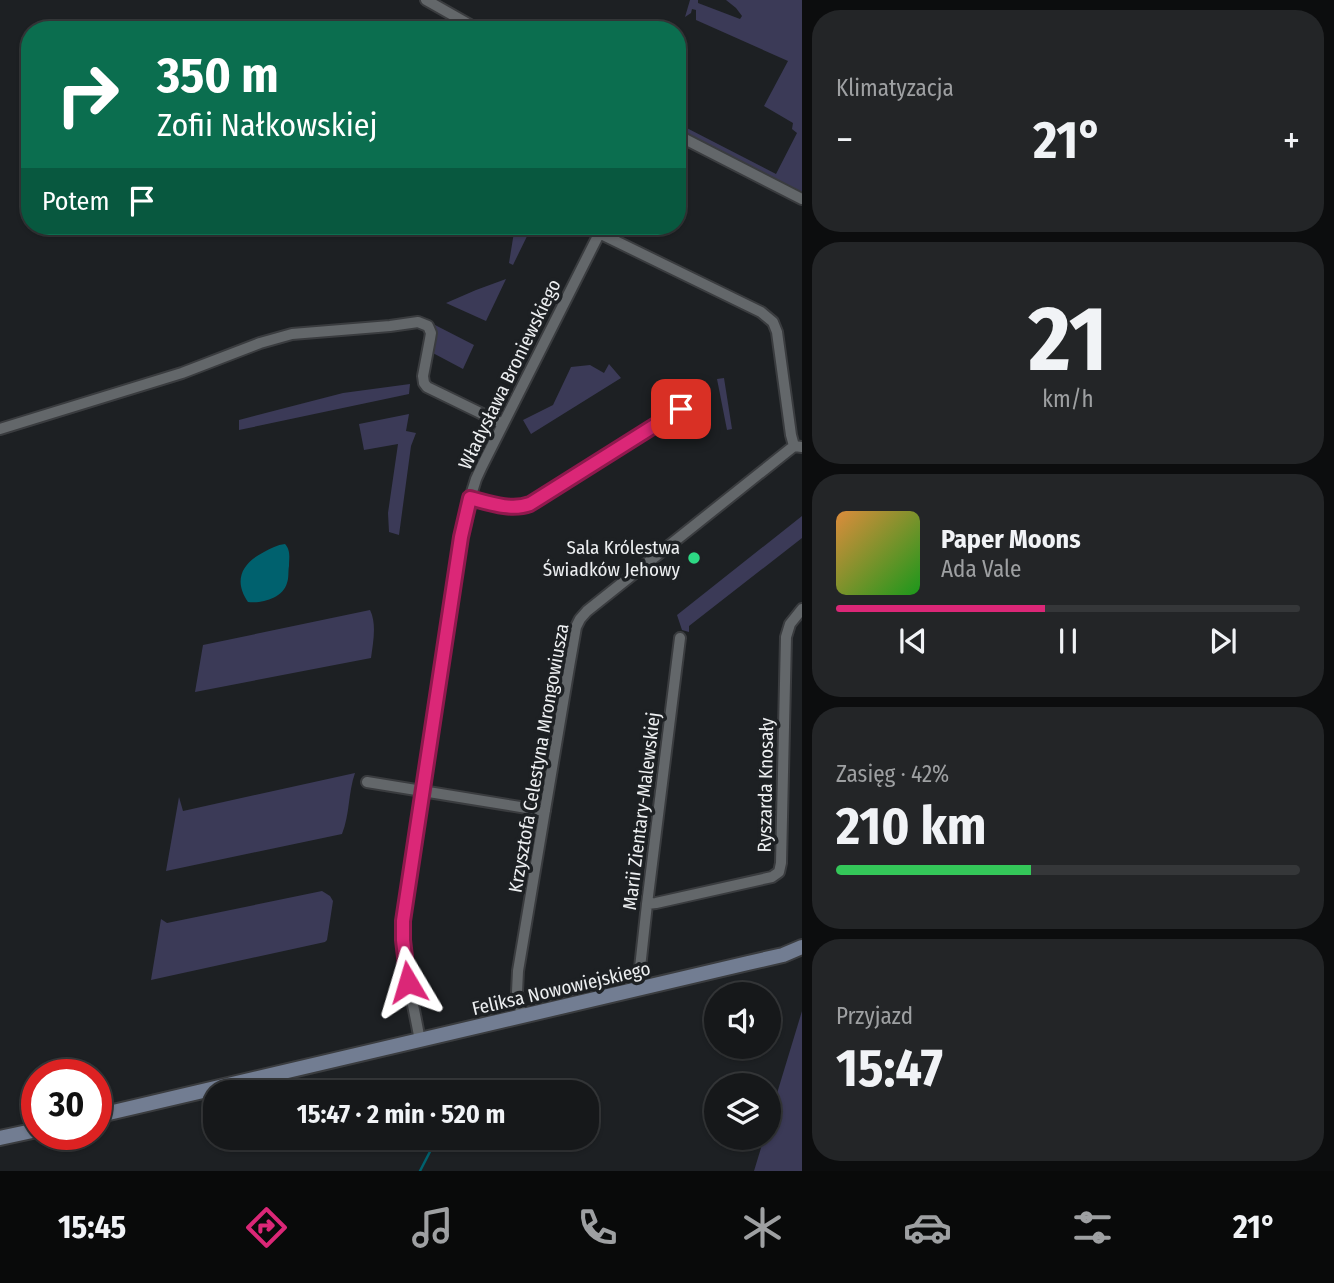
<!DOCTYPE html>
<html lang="pl">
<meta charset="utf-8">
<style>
body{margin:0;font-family:"Fira Sans Condensed",sans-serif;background:#232527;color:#f1f3f6;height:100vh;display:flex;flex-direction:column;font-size:26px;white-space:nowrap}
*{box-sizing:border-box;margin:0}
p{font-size:23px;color:#9ea0a2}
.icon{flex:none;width:38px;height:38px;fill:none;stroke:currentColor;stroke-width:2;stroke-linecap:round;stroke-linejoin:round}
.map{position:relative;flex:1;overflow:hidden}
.sheet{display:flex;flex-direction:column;gap:10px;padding:10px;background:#0c0d0e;width:532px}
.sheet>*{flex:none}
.guide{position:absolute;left:21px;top:21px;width:665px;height:214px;border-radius:28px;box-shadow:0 2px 5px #0004,0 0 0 2px #353739;background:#0b6e4f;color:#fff;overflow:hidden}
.tools{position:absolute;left:704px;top:982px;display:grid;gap:14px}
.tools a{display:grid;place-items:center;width:77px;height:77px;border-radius:50%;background:#16181a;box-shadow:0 2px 5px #0004,0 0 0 2px #353739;font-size:35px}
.speed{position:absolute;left:21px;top:1059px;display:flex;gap:14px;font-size:35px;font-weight:700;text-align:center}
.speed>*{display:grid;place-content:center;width:91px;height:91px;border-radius:50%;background:#16181a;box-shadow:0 2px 5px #0004,0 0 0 2px #353739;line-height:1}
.speed .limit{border:10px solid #d22;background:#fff;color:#111}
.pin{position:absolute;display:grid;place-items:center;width:60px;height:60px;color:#fff;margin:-30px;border-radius:14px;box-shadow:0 4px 10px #0006}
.me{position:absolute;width:77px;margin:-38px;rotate:353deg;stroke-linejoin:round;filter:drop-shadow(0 0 5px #0008)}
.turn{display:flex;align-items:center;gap:24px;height:147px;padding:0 21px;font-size:32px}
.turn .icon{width:91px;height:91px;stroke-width:2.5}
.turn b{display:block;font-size:49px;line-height:60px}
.then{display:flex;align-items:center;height:66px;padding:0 21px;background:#0003;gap:14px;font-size:26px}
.big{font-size:52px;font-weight:700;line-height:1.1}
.sheet .widget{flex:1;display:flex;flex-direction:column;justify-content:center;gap:10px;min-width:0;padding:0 24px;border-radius:28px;background:#232527}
.sheet .dial{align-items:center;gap:0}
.dial b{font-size:91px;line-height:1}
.song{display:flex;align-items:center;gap:21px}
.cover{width:84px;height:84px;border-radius:10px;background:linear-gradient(135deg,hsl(30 70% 55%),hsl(120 70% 35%))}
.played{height:7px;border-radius:4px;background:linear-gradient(90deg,#db2777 45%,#353739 45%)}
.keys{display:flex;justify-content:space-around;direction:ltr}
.heat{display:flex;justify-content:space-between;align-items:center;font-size:38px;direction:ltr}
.charge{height:10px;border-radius:5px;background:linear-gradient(90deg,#34c759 42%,#353739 0)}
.trip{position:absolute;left:203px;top:1080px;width:396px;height:70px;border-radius:28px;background:#16181a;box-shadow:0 2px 5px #0004,0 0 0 2px #353739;font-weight:700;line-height:70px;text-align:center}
.tab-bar{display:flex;height:112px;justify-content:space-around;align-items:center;background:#090a0a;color:#9ea0a2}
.tab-bar .icon{width:49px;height:49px}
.tab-bar .on{color:#db2777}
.tab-bar b{font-size:32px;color:#f1f3f6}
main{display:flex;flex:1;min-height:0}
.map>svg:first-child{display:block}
</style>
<main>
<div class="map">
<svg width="802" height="1171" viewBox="0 0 802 1171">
<rect width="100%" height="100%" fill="#1d2023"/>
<!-- green -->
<path fill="#3b3a57" d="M690,0H698V3L740,19L742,16L736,8L726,0H802V195L677,131V123L776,174L797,133L792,129L793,123L764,106L788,61L696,20V10L692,9L691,13L685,17Z
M515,226H532L513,265L509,263Z
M506,279L486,321L446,303L476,290Z
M435,325L474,345L463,369L431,352Z
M609,364L621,378L531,434L523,420L553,405L571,367L590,365L604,373Z
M724,378L732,429L727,430L717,379Z
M410,384L409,394L239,430V420L343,393Z
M409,414L406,431L416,433L411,446L399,535L389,532L388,513L398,444L364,450L359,424Z
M802,516V538L689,626V632L682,630L677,615Z
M370,610C377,624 373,643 371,658L195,692L203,645Z
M355,773C348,793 350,814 342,834L166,871L179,797L183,811Z
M322,891L330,896L333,901L327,940L325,942L151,980L161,919L167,923Z
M802,1011V1171H754L764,1138H768V1123Z"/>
<!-- water -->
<path fill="#00616e" d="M285,544C291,551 289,557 289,566C288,571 289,578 287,583C283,598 261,604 248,602C233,580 242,563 264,552C271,548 277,545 285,544Z"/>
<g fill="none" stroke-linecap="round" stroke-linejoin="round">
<!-- stream -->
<path stroke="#00616e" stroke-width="2.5" d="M420,1171L437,1138"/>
<!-- street casing -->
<g stroke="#3a3c3f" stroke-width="14">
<path id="street" d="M426,0L479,30
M677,135L802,199
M599,233L761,312L773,322L777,332L791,435L794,446
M0,429L182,373L260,343L292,334L390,326L418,322L428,326L431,333L430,339L423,376L424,383L427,387L503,424
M470,498C489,503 511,510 530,504L703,396
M367,782L545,811
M647,904L656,903L772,877L779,872L781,863L786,637L790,624L802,609
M641,989L639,977L647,904L680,638
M522,1017L517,992L518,971L569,667L576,627L580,619L587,611L794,446L802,447
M420,1041C413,1001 402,962 403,921L464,518L476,479L482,466L603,226"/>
</g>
<!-- secondary casing -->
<g stroke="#3a3c3f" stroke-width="18">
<path id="secondary" d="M96,1116L748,963L783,955L802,947
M0,1138L37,1130"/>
</g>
<!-- street -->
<use href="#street" stroke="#63676a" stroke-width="10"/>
<!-- secondary -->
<use href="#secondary" stroke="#727d92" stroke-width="14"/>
</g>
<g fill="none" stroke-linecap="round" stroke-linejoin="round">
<!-- route casing -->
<g stroke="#8e194d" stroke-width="18">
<path id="route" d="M408,982L403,940V921L461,537L470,498C489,503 511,511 530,504L681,409"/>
</g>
<!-- route -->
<use href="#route" stroke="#db2777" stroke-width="12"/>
</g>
<!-- markers -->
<circle fill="#2dd884" stroke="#1d2023" stroke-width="2.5" cx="694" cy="558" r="7"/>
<g text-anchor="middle" stroke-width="7" stroke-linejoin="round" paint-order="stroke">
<!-- street labels -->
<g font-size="19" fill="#edeff1" stroke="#1d2023">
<text transform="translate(509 374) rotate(-64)" y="7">Władysława Broniewskiego</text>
<text transform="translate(538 758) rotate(-80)" y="7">Krzysztofa Celestyna Mrongowiusza</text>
<text transform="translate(765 785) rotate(-89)" y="7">Ryszarda Knosały</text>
<text transform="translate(641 811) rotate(-83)" y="7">Marii Zientary-Malewskiej</text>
<text transform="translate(561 988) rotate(-13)" y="7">Feliksa Nowowiejskiego</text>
</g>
<!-- poi labels -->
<g font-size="19" fill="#edeff1" stroke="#1d2023" text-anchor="end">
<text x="680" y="554">Sala Królestwa<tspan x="680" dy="22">Świadków Jehowy</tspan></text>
</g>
</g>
</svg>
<div class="tools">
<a><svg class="icon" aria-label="sound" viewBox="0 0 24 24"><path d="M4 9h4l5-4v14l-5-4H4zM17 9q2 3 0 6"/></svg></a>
<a><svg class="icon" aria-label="layers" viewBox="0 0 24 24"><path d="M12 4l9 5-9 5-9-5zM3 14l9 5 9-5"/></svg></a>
</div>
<div class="speed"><div class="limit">30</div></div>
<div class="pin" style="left:681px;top:409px;background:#d93025"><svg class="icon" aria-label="arrive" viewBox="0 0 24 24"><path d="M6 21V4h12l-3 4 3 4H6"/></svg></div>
<svg class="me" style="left:408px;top:982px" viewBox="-20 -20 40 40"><path d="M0-17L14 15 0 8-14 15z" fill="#db2777" stroke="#fff" stroke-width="4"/></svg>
<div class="trip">15:47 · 2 min · 520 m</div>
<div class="guide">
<div class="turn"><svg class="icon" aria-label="right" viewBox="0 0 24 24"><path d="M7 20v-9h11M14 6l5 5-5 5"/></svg><div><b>350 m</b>Zofii Nałkowskiej</div></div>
<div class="then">Potem<svg class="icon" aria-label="arrive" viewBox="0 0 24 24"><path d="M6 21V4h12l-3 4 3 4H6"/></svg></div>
</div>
</div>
<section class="sheet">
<div class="widget"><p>Klimatyzacja</p>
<div class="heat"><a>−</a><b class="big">21°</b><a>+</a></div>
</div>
<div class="widget dial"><b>21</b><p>km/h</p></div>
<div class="widget">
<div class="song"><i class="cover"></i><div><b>Paper Moons</b><p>Ada Vale</p></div></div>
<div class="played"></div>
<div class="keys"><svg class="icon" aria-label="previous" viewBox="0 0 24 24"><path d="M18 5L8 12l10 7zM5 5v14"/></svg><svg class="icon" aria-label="pause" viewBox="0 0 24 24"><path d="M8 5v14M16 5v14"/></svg><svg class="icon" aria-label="next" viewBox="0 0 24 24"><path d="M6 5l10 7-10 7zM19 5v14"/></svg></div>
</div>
<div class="widget"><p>Zasięg · 42%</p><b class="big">210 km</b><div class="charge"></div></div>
<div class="widget"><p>Przyjazd</p><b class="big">15:47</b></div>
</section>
</main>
<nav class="tab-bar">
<b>15:45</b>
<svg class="icon on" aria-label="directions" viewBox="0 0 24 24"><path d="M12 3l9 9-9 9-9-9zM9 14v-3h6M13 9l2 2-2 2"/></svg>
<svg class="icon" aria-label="music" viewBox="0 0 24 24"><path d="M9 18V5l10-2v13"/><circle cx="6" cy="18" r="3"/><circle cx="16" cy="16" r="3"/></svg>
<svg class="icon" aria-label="phone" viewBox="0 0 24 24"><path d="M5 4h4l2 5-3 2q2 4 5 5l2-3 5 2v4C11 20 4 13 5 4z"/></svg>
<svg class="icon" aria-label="climate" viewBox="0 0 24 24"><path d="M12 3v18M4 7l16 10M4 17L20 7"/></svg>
<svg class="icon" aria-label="car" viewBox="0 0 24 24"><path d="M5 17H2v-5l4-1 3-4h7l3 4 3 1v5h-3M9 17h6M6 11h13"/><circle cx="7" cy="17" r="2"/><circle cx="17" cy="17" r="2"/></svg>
<svg class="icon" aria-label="filters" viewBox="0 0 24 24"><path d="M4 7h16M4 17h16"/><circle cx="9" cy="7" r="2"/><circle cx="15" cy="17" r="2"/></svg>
<b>21°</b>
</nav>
